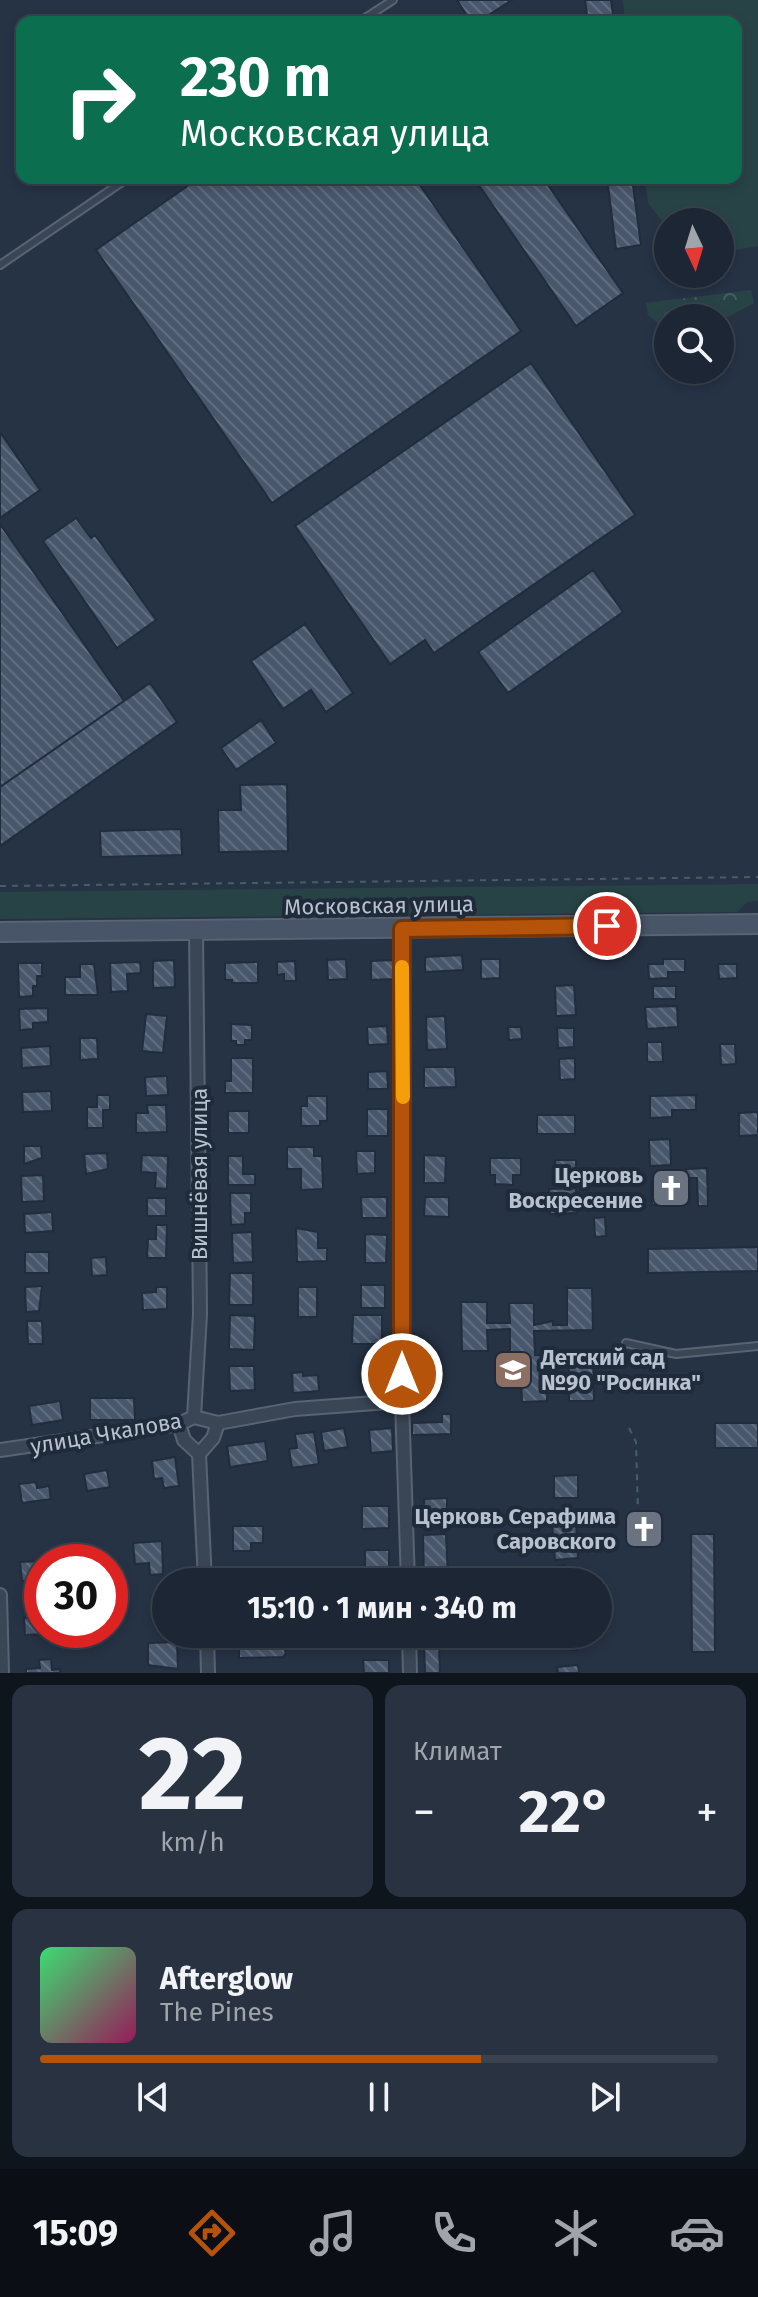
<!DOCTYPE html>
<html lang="ru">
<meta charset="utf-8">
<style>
body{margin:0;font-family:"Fira Sans",sans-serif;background:#293240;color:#f1f3f6;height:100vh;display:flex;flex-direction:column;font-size:30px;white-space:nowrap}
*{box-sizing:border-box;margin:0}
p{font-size:26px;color:#a0a5ac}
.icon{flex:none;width:44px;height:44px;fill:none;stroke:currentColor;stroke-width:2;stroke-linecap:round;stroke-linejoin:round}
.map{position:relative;height:1673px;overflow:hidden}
.sheet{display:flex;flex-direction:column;gap:12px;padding:12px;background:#0f151d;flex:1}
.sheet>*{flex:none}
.guide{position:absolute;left:16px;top:16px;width:726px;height:168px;border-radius:16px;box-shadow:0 4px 12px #0003,0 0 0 2px #3a434f;background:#0b6e4f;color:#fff;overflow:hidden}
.needle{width:52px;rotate:176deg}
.buttons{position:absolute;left:654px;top:208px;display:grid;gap:16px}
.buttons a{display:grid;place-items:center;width:80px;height:80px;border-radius:50%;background:#1c2634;box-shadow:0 4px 12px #0003,0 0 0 2px #3a434f;font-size:40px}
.speed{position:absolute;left:24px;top:1544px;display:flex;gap:16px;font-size:40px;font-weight:700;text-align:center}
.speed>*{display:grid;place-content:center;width:104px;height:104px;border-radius:50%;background:#1c2634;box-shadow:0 4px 12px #0003,0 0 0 2px #3a434f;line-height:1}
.speed .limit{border:12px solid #d22;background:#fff;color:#111}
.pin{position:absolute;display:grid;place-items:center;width:68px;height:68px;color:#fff;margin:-34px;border:4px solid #fff;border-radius:50%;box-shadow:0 2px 8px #0007}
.me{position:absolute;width:88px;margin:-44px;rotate:0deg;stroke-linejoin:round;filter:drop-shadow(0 0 6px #0008)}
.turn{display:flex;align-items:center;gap:28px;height:168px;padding:0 32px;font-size:36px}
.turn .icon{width:104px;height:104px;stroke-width:2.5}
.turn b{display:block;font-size:56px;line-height:68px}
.big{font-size:60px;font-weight:700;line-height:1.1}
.sheet .tile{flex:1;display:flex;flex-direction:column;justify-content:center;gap:12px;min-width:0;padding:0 28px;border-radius:16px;background:#293240}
.sheet .dial{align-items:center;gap:0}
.dial b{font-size:104px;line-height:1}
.song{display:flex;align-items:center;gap:24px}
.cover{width:96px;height:96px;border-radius:12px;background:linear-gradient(135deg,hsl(140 70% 55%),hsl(330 70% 35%))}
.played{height:8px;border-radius:4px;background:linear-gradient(90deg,#b45309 65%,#3a434f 65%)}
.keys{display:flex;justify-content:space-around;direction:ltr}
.heat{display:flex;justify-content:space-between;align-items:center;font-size:44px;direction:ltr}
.sheet .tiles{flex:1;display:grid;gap:12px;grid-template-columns:1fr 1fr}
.tile:last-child{grid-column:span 2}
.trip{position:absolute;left:152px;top:1568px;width:460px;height:80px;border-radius:40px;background:#1c2634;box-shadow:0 4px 12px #0003,0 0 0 2px #3a434f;font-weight:700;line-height:80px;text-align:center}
.menu{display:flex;height:128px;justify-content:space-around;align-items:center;background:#0b0f15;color:#a0a5ac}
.menu .icon{width:56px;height:56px}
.menu .current{color:#b45309}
.menu b{font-size:36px;color:#f1f3f6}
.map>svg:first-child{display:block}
</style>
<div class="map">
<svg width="758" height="1673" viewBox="0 0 758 1673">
<defs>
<pattern id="forest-crowns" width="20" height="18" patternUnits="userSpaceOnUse" patternTransform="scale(2)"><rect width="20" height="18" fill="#284346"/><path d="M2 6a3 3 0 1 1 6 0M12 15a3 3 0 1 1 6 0" fill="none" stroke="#455c60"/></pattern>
<pattern id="building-back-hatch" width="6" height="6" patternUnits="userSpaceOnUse" patternTransform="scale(2)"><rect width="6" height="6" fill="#49576c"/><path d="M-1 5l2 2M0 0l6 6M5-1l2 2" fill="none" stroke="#616d80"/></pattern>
</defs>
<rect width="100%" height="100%" fill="#263345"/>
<!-- green -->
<path fill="#284346" d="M623,0H758V246L720,253V222H668V229L648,203L645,178H736V22H625Z
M758,884V901L747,902L737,912L0,919V892Z"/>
<!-- forest -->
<path fill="url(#forest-crowns)" d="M751,290L754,303L720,321V318H668V331L648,315L646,303Z"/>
<!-- building -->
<path fill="url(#building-back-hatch)" stroke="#212c3c" stroke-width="2" d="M457,0H512L478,22H471Z
M585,0H611L614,22H588Z
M199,178H415L521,331L272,503L96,250Z
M474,178H543L623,293L576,326Z
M607,178H632L641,245L616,249Z
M531,363L635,515L434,653L425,640L390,664L295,526Z
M0,432L40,490L0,518Z
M76,518L91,538L95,535L156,620L117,648L43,541Z
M0,524L124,701L0,787Z
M593,570L623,612L508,693L478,652Z
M305,624L353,693L326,712L311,690L283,709L251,661Z
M150,683L177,722L0,846V787Z
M261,720L276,743L236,770L221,748Z
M287,784L288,851L219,852L218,810H241L240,785Z
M181,829L182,855L101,857L100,831Z
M462,955L463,970L425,972V957Z
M346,959L347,979L328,980L327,960Z
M481,959H500V978L481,979Z
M663,959H685V972H668V978L649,979L648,964H663Z
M174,960L175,987L153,988V961Z
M393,960L394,979L371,980V961Z
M295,961L296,981H284V974L277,975V962Z
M140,962L141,973L127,974L128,991L111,992L110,963Z
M258,962V983H232V980H225V963Z
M18,963H42V976H37V986H33V996L19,997Z
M80,964H94L98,995H65V977H80Z
M718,964H737V978L719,979Z
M574,985L576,1015L556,1016L555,986Z
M653,986H676V999H653Z
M677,1006L678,1027L647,1029L645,1007Z
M48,1008V1022L33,1023V1029L20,1030L19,1009Z
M146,1014L167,1016L163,1053L142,1051Z
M445,1016L447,1049L427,1050L426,1017Z
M231,1024L252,1025V1040H245V1045H236V1041H231Z
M387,1026L388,1044L368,1045L367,1027Z
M508,1027H521L522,1039L509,1040Z
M557,1028H574V1047L558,1048Z
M80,1038H97L98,1059L80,1060Z
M647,1042H662L663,1062H647Z
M720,1044H735L736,1064L721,1065Z
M50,1046L51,1066L22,1068L21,1048Z
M231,1058H253V1093H225V1081H231Z
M575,1058V1079L560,1080L559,1059Z
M424,1067H455L456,1087L424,1088Z
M387,1071L388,1089H368V1072Z
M167,1076L168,1095L146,1096L145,1077Z
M51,1091L52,1111L23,1112L22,1092Z
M97,1095H110V1110H103V1128H87V1107H97Z
M696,1095V1110H672V1117L650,1118V1096Z
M307,1096H327V1121H320V1126H301V1106H307Z
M147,1105H166L167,1132L136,1133V1113H148Z
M367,1109H388V1136H367Z
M228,1111H249V1133H228Z
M758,1112V1135L739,1136V1113Z
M537,1115H575V1134H537Z
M670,1139L671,1165L650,1166L649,1140Z
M24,1146H41L42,1158L24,1164Z
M287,1147H314V1156H322L323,1189L301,1190V1169H287Z
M356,1151H375V1173L357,1174Z
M107,1153L108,1169L86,1174L84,1154Z
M142,1155L168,1156L167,1189L155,1188L156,1173L141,1172Z
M424,1155L446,1156L445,1183H424Z
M228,1156H243V1174H255V1185H228Z
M490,1158H521V1175H513V1185L495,1184V1175H490Z
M555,1160H576V1178L556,1179Z
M707,1168L708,1206H698L697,1178H687L686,1169Z
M43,1175L44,1201L22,1202L21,1176Z
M689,1180L690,1203L652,1205L651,1182Z
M576,1188L577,1213L550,1214L549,1189Z
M230,1193H251V1213H245V1224L231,1225Z
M361,1197H387V1218H362Z
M425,1197H449V1217L424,1216Z
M147,1198H166V1216H147Z
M52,1212L53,1231L25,1233L24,1214Z
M605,1217L606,1236L595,1237L594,1218Z
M156,1225H167L166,1258H147L148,1239H156Z
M296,1228L318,1232V1248H327V1261L297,1262Z
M252,1232L253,1262L233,1263L232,1233Z
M365,1234L387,1235L386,1263H365Z
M758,1247V1271L648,1273V1249Z
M25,1252H49V1273H25Z
M106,1257L107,1275L92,1276L91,1258Z
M230,1273H253V1305H229Z
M361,1285H385V1308H361Z
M42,1286L39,1311L26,1312L25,1287Z
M156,1287H167V1309L143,1310L142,1293L156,1292Z
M298,1287H317V1317H298Z
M567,1288H592L593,1330L534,1331L535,1355H547V1374H569L568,1354L593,1353L594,1401H569V1380L547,1381V1401L522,1402L521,1379H510V1329L487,1330L488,1351H462L461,1302H487V1323H510L509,1303H534V1325L553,1321V1325H567Z
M230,1315L255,1316L254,1350L229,1349Z
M353,1315H382V1344H352Z
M27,1321H42L43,1344H28Z
M229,1366H254L255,1390L230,1391Z
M303,1372V1376L318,1375L319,1391L293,1393L292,1373Z
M90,1398H134L135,1420H90Z
M60,1401L63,1420L32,1425L29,1406Z
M442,1414H451V1434L412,1435V1423L442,1422Z
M715,1423H758V1448H715Z
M344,1428L348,1447L324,1451L321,1432Z
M392,1428L393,1451L371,1453L369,1430Z
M314,1432L319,1464L292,1468L289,1449L297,1448L295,1434Z
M265,1441L268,1461L230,1467L227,1446Z
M175,1457L179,1486L164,1488L162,1478L154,1479L152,1461Z
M107,1470L110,1487L87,1491L84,1474Z
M578,1475V1498H554V1476Z
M36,1482L37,1488L49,1486L51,1499L22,1503L19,1484Z
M447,1498V1519H441V1528L425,1529L424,1499Z
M362,1506H389V1528L362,1529Z
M662,1514L663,1540L647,1541V1536H634L625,1531L629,1522L646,1519V1515Z
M576,1522L578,1558L555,1560L552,1524Z
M233,1526H263V1543H251V1551H233Z
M446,1534L448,1577L424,1578L423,1535Z
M691,1534H714L715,1652H692Z
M162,1541L163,1574L150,1575L149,1563L135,1564L133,1543Z
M365,1550H389V1575H365Z
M39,1561L40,1580L22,1581L20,1562Z
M565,1565L568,1582H535L545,1578L543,1569Z
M268,1574L269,1582H272H239V1575Z
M42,1617V1630L46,1634L25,1635L24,1618Z
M245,1634H278L286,1653L283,1657L239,1658V1642H245Z
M546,1634H579V1644H576L577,1650L547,1647Z
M177,1642L178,1669L148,1665V1643Z
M424,1645H439L440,1673H425Z
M51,1659L52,1670L60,1669V1673H26V1669L40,1668L39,1660Z
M363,1660H389V1673H364Z
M578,1665L579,1673H558L557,1667Z"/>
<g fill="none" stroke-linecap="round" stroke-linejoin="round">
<!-- service casing -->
<g stroke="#596372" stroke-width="10">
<path id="service" d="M359,22L393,0
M0,265L128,178
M626,1343L676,1354L758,1346"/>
</g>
<!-- minor casing -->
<g stroke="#596372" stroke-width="16">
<path id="minor" d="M402,929V1401L408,1582
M194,1417L200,1314L196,930
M179,1424L184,1440L199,1454
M0,1450L179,1424L194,1417L218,1423L295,1409L402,1401
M205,1582L199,1454L213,1438L218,1423
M0,1595L2,1673
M207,1634L208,1673
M409,1634L410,1673"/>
</g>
<!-- secondary casing -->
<g stroke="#596372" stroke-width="22">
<path id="secondary" d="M0,932L758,924"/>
</g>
<!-- path -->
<path stroke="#466062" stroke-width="2" stroke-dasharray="6 6" stroke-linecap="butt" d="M0,886L758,877
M629,1428L636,1442L638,1513"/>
<!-- service -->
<use href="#service" stroke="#3a4555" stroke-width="6"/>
<!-- minor -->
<use href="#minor" stroke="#3a4555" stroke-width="12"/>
<!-- secondary -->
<use href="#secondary" stroke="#485468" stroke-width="18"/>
</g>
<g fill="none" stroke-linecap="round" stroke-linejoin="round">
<!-- route casing -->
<g stroke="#753606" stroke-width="20">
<path id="route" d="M402,1374V929L607,926"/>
</g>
<!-- route -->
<use href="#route" stroke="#b45309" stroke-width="14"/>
<!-- slow -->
<path stroke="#f59e0b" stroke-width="14" d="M402,967L403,1097"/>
</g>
<!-- icons -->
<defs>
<g id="church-square" transform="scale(2)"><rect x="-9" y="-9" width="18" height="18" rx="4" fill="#6b7280" stroke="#1f2a3a"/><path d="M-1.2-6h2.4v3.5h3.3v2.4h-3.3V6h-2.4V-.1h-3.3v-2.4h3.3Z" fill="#fff"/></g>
<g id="school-square" transform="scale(2)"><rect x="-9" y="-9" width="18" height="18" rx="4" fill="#8d6e63" stroke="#1f2a3a"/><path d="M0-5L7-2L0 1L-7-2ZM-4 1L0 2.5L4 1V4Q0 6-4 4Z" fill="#fff"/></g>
</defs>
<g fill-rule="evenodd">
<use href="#church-square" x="671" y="1188"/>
<use href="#school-square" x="513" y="1370"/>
<use href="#church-square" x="644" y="1529"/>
</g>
<g text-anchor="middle" stroke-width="8" stroke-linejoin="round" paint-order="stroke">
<!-- street labels -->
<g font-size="22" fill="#b8c1ce" stroke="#1f2a3a">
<text transform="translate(379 905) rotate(-1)" y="8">Московская улица</text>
<text transform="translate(199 1174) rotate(-90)" y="8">Вишнёвая улица</text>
<text transform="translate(106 1433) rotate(-10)" y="8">улица Чкалова</text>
</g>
<!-- poi labels -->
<g font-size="22" font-weight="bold" fill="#b8c1ce" stroke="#1f2a3a" text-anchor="end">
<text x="643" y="1183">Церковь<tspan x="643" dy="25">Воскресение</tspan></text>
<text x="541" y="1365" text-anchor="start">Детский сад<tspan x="541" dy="25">№90 "Росинка"</tspan></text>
<text x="616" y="1524">Церковь Серафима<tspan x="616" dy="25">Саровского</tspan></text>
</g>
</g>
</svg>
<div class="buttons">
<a><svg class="needle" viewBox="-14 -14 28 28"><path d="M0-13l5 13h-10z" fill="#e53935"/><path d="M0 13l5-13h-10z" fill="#a0a5ac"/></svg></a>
<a><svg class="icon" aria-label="search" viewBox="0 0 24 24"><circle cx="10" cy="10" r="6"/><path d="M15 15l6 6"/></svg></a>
</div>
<div class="speed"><div class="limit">30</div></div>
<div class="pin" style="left:607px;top:926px;background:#d93025"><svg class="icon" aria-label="arrive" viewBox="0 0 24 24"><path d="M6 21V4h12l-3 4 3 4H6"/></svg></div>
<svg class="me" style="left:402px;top:1374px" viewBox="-20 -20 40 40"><circle r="17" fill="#b45309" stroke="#fff" stroke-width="3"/><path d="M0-11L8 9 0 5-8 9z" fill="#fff"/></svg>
<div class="trip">15:10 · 1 мин · 340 m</div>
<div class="guide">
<div class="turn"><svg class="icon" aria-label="right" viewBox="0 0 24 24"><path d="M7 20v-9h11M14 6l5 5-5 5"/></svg><div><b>230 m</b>Московская улица</div></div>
</div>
</div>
<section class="sheet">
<div class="tiles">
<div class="tile dial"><b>22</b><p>km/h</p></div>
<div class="tile"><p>Климат</p>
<div class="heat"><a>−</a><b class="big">22°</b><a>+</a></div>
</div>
<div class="tile">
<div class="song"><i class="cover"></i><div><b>Afterglow</b><p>The Pines</p></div></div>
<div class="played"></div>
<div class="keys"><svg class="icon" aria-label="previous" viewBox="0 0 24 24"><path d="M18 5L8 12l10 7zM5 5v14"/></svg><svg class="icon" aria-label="pause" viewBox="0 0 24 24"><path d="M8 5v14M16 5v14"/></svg><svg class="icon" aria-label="next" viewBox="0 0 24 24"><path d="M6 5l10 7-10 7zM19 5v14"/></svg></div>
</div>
</div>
</section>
<nav class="menu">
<b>15:09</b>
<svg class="icon current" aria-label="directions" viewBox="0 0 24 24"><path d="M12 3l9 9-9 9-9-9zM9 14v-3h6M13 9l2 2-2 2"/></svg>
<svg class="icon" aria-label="music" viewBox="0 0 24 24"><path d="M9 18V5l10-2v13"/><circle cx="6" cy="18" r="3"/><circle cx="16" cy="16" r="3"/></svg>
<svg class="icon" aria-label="phone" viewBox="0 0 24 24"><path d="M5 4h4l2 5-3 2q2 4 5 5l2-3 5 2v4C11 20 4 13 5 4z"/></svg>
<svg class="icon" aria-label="climate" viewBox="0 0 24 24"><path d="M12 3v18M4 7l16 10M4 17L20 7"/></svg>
<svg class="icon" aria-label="car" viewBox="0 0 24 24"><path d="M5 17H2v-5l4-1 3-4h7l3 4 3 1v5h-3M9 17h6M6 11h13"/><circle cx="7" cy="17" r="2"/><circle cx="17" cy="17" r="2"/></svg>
</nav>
